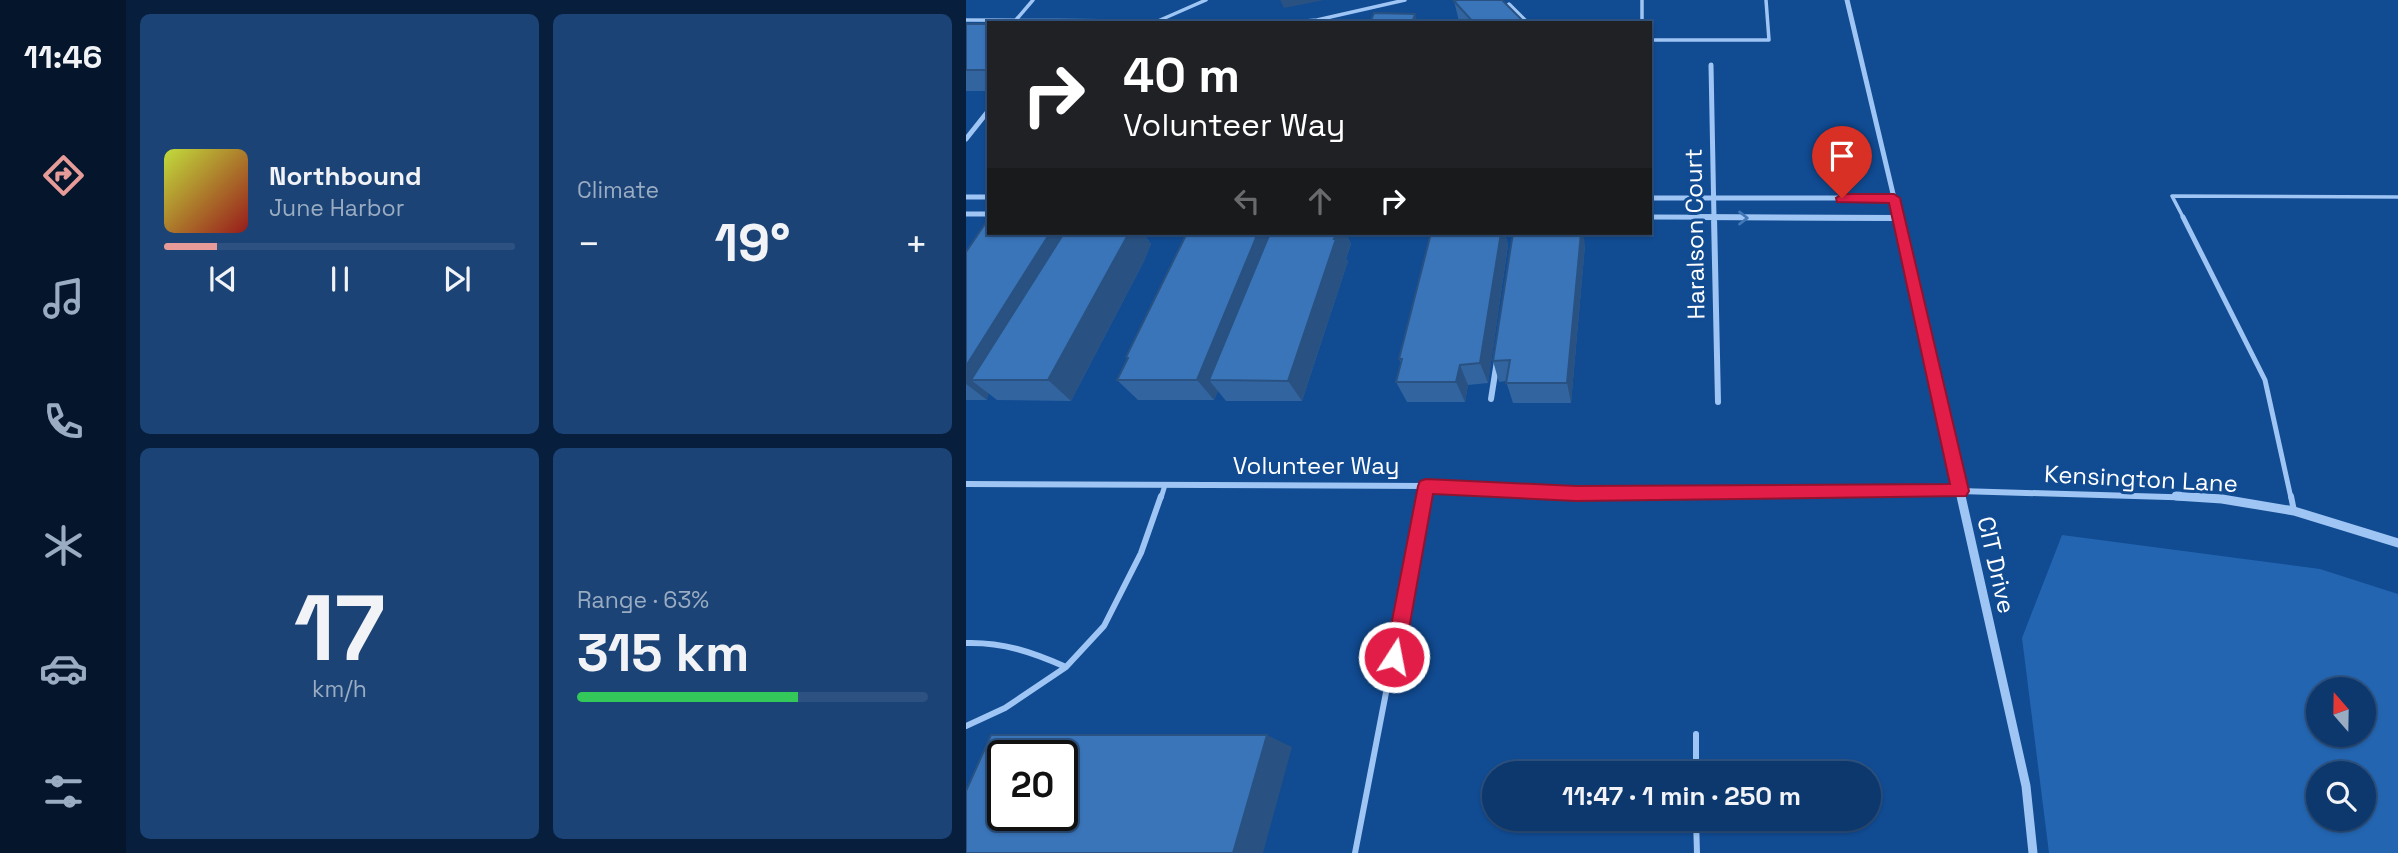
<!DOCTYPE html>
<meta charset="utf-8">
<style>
body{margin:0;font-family:"Space Grotesk",sans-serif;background:#1b4376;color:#f1f3f6;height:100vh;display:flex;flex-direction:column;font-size:26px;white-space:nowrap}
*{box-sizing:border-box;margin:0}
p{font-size:23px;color:#9aacc2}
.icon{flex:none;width:38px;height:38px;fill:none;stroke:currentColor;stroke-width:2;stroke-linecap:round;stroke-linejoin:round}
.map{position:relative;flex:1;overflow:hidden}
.side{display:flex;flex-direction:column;gap:14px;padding:14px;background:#071f3c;width:840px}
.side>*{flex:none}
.banner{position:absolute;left:21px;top:21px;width:665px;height:214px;border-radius:0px;box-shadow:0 2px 5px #0004,0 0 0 2px #2d5281;background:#202124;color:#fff;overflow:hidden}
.needle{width:46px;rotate:340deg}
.tools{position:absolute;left:1340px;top:677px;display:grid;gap:14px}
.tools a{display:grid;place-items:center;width:70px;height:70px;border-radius:50%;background:#0d386e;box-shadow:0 2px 5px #0004,0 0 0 2px #2d5281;font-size:35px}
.speed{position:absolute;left:21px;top:740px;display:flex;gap:14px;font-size:35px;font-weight:700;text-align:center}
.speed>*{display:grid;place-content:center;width:91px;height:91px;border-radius:50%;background:#0d386e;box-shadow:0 2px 5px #0004,0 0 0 2px #2d5281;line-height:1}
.speed .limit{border:4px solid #111;border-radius:10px;background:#fff;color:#111}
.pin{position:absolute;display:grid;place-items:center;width:60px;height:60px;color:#fff;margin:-72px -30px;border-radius:50% 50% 50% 0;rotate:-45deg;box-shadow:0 0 7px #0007}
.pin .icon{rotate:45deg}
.me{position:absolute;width:77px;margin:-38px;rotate:11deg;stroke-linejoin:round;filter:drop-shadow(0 0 5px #0008)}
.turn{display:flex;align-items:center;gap:24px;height:147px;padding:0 21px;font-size:32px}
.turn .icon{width:91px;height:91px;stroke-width:2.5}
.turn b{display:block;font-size:49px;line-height:60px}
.lanes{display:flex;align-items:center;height:66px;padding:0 21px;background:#0003;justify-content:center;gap:35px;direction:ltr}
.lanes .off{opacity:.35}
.big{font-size:52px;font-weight:700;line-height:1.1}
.side .tile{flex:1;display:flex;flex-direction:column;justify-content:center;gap:10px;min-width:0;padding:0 24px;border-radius:10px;background:#1b4376}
.side .dial{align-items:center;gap:0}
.dial b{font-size:91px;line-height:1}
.song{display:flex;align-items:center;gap:21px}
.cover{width:84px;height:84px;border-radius:10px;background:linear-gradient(135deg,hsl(70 70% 55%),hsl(0 70% 35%))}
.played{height:7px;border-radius:4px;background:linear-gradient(90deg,#e69b98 15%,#2d5281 15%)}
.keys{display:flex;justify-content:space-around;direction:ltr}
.heat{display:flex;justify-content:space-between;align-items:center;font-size:38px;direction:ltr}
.charge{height:10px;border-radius:5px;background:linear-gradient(90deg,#34c759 63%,#2d5281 0)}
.side .tiles{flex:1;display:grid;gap:14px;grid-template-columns:repeat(2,1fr)}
.trip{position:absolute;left:516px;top:761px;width:399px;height:70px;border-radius:35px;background:#0d386e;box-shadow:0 2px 5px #0004,0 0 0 2px #2d5281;font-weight:700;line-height:70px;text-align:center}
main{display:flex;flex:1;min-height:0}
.tab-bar{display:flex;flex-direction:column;width:126px;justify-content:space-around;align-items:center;background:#05162c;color:#9aacc2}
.tab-bar .icon{width:49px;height:49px}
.tab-bar .selected{color:#e69b98}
.tab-bar b{font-size:32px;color:#f1f3f6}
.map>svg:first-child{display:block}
</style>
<main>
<nav class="tab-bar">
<b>11:46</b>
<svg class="icon selected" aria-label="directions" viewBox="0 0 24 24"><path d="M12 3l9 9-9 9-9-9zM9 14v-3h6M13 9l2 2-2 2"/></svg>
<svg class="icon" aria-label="music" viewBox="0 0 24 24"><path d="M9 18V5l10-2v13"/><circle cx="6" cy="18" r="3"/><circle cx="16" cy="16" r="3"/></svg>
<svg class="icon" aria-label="phone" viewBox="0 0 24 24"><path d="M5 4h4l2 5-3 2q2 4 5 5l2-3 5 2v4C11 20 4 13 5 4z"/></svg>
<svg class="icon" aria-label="climate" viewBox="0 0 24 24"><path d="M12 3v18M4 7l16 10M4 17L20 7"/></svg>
<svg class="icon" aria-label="car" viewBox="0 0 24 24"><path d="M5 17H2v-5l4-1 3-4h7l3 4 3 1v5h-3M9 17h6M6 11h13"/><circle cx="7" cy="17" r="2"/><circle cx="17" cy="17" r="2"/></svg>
<svg class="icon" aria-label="filters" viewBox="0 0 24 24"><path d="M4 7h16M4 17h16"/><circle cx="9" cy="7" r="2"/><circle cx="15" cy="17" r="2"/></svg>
</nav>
<section class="side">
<div class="tiles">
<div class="tile">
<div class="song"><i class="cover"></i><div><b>Northbound</b><p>June Harbor</p></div></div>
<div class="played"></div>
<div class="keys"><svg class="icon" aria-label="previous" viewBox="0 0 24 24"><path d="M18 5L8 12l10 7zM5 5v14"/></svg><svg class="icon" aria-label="pause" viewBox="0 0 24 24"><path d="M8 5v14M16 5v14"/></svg><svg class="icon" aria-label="next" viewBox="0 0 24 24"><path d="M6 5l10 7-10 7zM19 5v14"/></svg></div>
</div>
<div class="tile"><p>Climate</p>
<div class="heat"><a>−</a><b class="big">19°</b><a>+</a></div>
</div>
<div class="tile dial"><b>17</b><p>km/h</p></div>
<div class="tile"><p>Range · 63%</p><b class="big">315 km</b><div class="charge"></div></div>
</div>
</section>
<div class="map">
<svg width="1432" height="853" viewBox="0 0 1432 853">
<rect width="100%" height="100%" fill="#114b92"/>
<!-- green -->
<path fill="#2365b1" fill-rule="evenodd" d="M1096,535L1354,569L1432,594V853H1083L1056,638ZM1353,690H1398V735H1353ZM1353,774H1398V819H1353Z"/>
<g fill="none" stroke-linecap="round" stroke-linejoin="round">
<!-- lane-far2 -->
<path stroke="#9ec5f3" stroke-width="3.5" d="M676,0V23
M0,20L327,22L351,20L439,0
M49,21L67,0
M192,21L240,0
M684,40H803L800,0
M1218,219L1206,196L1432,197"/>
<!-- lane-far1 -->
<path stroke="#9ec5f3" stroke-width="5" d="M1217,217L1299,380L1325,498
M195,498L199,485
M458,498L460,486"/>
<!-- lane -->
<path stroke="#9ec5f3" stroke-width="6" d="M1325,496L1328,511
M0,643C37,642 66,652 100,667L39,708L0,726
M100,667L138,626L175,553L195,496
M730,734V774
M730,819L731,853
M389,853L458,496"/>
<!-- street-far2 -->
<path stroke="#9ec5f3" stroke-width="5" d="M881,0L933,219
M543,5L561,23
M745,65L748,219
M0,139L23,110
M0,197H23
M684,198H928
M0,214H23
M684,217L933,218"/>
<!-- street-far1 -->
<path stroke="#9ec5f3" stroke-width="6" d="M729,217L933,218
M748,217L752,402
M933,217L996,498
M525,399L531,361
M0,484L460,486L610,494L994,491L1236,498"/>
<!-- street -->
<path stroke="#9ec5f3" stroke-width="9" d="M995,496L1060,786L1067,853
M1210,496L1256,499L1328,511L1432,543"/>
</g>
<!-- wall -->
<path fill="#3265a0" d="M488,1L559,23H495L493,21Z
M0,24H23V91H0Z
M23,233H177L185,244L178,261L105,401L31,400L22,393L21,400H0V252Z
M221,233H303L304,234V233H380L385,244L380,259L382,261L336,401H260L252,391L248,400H172L151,380L161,359L160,357Z
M465,233H539L542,245L522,383L502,385L499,402H441L430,382L435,363L433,359Z
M619,245L605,403H547L540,381L533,382L527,361Z"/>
<!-- shaded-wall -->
<path fill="#295282" d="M314,0H358L318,8Z
M449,14L452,23H446Z
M84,233H102L5,380L22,393L21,400L0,384V366Z
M163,233H177L185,244L178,261L105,401L82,380Z
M292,233H303L310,244L243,380L252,391L248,400L231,380Z
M370,233H380L385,244L380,259L382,261L336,401L322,381Z
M535,233H539L542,245L522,383L514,363Z
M615,233H617L619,245L605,403L601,383Z
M494,365L502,385L499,402L490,382Z
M301,735L326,747L297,853H267Z"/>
<!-- building -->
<path fill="#3a75ba" stroke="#295282" stroke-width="2" fill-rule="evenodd" d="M492,0H536L559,23H508L488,1Z
M408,13L449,14L446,23H404Z
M0,24H23V70H0Z
M21,221H23V233H84L0,366V252Z
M98,233H163L82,380H5Z
M221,233H292L231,380H151L162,358L160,357Z
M304,233H370L368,239H370L322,381L243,380Z
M465,233H535L514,363L494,365L490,382H430L436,359H433Z
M547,233H615L601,383H540L544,360L527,361Z
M25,735H301L267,853H0V791ZM37,756H96V816H37Z"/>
<!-- one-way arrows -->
<defs><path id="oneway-chevron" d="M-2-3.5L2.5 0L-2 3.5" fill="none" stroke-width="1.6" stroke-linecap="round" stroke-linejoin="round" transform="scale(1.75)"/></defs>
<use stroke="#4276b4" href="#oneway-chevron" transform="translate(777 218)"/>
<!-- route -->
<path fill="#e11d48" stroke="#92132f" stroke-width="2" d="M876,194H928L934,198L1003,491L1000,496L610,501L467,494L438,657L435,663L428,666L422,663L419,657L452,486L454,481L460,479L610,486L984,484L923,203L871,202L870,198Z"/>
<g text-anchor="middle" stroke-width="6" stroke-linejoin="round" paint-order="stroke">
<!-- street labels -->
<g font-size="24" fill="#fff" stroke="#114b92">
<text transform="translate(729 234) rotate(-91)" y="8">Haralson Court</text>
<text x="350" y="474">Volunteer Way</text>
<text transform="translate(1175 479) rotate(3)" y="8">Kensington Lane</text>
<text transform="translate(1030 565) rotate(77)" y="8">CIT Drive</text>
</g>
</g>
</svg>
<div class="tools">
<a><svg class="needle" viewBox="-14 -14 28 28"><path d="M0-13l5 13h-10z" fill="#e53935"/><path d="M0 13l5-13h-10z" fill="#9aacc2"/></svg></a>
<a><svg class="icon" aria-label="search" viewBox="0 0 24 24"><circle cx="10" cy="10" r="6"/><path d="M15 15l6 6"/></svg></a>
</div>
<div class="speed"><div class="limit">20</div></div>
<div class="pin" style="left:876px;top:198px;background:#d93025"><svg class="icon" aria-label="arrive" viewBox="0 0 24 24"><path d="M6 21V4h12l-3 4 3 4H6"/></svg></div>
<svg class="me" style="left:428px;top:657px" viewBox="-20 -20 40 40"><circle r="17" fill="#e11d48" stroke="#fff" stroke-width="3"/><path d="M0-11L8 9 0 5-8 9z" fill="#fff"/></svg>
<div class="trip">11:47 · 1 min · 250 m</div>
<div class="banner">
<div class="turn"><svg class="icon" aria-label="right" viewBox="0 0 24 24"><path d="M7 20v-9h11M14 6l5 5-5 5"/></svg><div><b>40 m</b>Volunteer Way</div></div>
<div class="lanes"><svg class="icon off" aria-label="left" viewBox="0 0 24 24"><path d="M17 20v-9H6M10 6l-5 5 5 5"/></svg><svg class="icon off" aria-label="ahead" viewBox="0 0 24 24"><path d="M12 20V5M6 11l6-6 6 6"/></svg><svg class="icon" aria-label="right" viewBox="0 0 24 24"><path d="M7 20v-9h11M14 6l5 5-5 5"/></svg></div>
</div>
</div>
</main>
